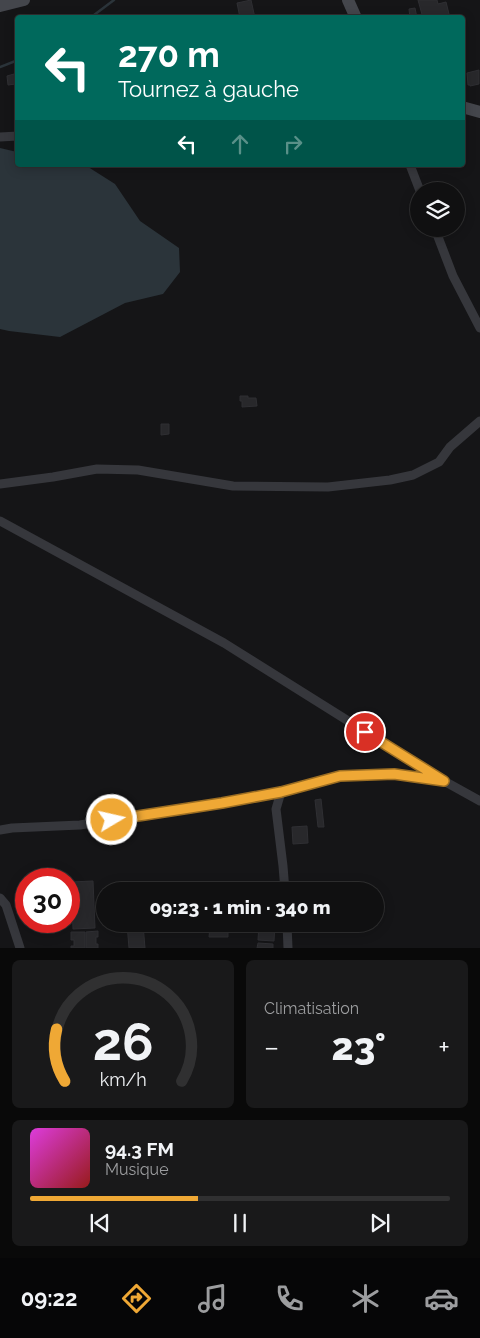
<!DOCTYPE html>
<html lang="fr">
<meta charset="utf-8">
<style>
body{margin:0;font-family:Raleway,sans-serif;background:#19191a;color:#f1f3f6;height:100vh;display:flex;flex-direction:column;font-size:19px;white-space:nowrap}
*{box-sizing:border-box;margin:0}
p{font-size:16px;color:#9c9d9f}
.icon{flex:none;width:28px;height:28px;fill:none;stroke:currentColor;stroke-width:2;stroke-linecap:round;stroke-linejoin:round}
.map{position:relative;height:948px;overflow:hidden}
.panel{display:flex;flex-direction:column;gap:12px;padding:12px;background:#090909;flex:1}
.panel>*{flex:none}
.top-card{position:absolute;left:15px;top:15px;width:450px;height:152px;border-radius:5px;box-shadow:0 2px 12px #0003,0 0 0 1px #303031;background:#00695c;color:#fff;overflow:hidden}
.controls{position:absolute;left:410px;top:182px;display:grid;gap:10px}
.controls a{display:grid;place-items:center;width:55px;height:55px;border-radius:50%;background:#101011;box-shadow:0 2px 12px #0003,0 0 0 1px #303031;font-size:25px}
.speed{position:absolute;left:15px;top:868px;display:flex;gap:10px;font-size:25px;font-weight:700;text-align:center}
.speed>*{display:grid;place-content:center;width:65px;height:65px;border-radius:50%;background:#101011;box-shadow:0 2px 12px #0003,0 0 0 1px #303031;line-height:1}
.speed .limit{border:8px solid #d22;background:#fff;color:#111}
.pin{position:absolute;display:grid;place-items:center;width:42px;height:42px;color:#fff;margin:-21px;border:2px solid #fff;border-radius:50%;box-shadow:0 1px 5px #0007}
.me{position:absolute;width:55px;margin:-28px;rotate:81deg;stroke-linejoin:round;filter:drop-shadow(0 0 4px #0008)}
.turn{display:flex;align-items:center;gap:18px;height:105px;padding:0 20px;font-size:22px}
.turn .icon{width:65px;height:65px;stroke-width:2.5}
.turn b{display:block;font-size:35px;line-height:42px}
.lanes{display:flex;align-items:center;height:48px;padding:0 20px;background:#0003;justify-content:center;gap:25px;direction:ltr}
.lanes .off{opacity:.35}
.big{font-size:38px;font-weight:800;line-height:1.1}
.panel .widget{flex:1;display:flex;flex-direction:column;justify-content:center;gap:8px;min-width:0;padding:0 18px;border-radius:8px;background:#19191a}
.panel .dial{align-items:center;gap:0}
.dial svg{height:130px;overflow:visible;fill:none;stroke:#303031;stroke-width:7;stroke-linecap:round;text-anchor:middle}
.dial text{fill:#f1f3f6;stroke:none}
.song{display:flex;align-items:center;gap:15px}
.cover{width:60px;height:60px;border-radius:8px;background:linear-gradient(135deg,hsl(300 70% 55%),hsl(0 70% 35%))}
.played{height:5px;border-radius:2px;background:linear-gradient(90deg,#efa835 40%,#303031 40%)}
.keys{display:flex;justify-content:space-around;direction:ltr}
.heat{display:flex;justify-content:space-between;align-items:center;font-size:28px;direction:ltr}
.panel .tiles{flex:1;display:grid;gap:12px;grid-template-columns:1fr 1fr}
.widget:last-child{grid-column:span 2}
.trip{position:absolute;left:96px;top:882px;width:288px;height:50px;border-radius:25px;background:#101011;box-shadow:0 2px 12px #0003,0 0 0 1px #303031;font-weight:800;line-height:50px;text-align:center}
.dock{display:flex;height:80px;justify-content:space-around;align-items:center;background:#060607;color:#9c9d9f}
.dock .icon{width:35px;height:35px}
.dock .selected{color:#efa835}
.dock b{font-size:22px;color:#f1f3f6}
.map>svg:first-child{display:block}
</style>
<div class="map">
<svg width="480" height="948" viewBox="0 0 480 948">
<rect width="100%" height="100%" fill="#151517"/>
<!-- water -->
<path fill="#2b343a" d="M0,148L17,152L18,165H85L115,184L140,221L179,248L180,272L163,294L125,303L60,337L9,331L0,329Z"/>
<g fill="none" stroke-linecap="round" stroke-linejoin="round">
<!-- stream -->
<path stroke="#2b343a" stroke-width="2.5" d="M90,18L114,0
M0,67L18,60"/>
</g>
<!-- building -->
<path fill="#28282b" stroke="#2f2f33" d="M251,0L255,18H240L237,3Z
M418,0H437L438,4L446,2L450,18H423Z
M415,8L417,18H410L409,9Z
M479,70V84L470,86V85H468L467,73Z
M14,74L16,84L8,85L7,76Z
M240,396H248V398H256L257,406L242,407V401H240Z
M161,424H169V434L161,435Z
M321,799L324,827H318L315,800Z
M307,826L308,843L293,844L292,827Z
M93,881L95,928L73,929L71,882Z
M263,886L279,887L278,891H262Z
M127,924H143L145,948H129Z
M259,924H275L274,941L258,940Z
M210,927L228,928V937H209Z
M98,931V937H96V944H98V948H86V932Z
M71,932H85V948H71V946H74V940H71Z
M258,943L273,944V948H257Z"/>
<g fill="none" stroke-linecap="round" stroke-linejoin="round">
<!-- street -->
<path stroke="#36373c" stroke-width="9" d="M0,137L18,136
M410,165L420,191
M435,229L453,276L480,328
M0,484L53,477L97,469L138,470L233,486L328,487L390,480L413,475L439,462L450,447L480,421
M0,521L224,643L444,781L480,801
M281,792L276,809L283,866L285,891
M0,830L12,828L80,825L128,817L222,803L281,792L340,776L394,774L439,781
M0,898L6,905L20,948
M287,924L288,948"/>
<!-- secondary -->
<path stroke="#44464c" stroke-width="12" d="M348,0L356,18
M0,6L24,0
M462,107L480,112"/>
</g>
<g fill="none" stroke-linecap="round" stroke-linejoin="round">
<!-- route casing -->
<g stroke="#9b6d22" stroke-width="12">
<path id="route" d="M112,820L222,803L281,792L340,776L394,774L444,781L365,732"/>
</g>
<!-- route -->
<use href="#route" stroke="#efa835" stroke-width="9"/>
</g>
</svg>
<div class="controls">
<a><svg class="icon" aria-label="layers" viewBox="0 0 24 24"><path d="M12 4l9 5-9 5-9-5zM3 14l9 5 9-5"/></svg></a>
</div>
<div class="speed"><div class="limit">30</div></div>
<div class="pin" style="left:365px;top:732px;background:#d93025"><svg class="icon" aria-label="arrive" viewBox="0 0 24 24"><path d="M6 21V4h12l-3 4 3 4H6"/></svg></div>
<svg class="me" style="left:112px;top:820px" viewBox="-20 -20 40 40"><circle r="17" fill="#efa835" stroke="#fff" stroke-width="3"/><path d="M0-11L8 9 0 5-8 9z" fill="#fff"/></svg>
<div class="trip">09:23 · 1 min · 340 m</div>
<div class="top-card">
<div class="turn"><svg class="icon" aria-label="left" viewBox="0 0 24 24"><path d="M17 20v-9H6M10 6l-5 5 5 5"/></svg><div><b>270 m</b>Tournez à gauche</div></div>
<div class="lanes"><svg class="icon" aria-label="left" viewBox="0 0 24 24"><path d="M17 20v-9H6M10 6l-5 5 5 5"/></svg><svg class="icon off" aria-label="ahead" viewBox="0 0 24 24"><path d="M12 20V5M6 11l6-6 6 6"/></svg><svg class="icon off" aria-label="right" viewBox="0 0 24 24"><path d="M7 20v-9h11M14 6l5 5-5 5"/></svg></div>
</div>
</div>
<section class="panel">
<div class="tiles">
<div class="widget dial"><svg viewBox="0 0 100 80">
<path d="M14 69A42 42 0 1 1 86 69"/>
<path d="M14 69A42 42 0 0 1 9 37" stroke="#efa835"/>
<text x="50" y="56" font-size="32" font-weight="700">26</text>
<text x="50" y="72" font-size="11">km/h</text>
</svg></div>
<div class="widget"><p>Climatisation</p>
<div class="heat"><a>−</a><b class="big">23°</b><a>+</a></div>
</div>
<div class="widget">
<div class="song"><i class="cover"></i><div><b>94.3 FM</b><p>Musique</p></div></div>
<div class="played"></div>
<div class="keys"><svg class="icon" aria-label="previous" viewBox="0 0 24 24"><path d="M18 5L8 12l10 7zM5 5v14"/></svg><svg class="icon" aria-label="pause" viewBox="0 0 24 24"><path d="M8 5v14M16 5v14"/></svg><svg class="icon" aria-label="next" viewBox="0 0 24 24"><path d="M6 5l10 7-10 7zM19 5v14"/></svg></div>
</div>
</div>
</section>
<nav class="dock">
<b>09:22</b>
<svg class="icon selected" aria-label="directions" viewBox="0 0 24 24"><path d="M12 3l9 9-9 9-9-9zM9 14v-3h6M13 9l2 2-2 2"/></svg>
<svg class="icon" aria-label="music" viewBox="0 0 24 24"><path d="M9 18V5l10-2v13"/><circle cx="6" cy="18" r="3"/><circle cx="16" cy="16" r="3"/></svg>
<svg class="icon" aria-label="phone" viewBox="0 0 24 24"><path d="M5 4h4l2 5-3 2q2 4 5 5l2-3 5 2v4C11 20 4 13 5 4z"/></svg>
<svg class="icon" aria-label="climate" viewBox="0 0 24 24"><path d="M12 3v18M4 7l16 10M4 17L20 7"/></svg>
<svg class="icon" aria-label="car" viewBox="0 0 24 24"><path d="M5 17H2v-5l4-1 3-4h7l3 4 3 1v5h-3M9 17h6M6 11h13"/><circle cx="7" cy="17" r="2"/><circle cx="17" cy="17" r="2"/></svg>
</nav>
